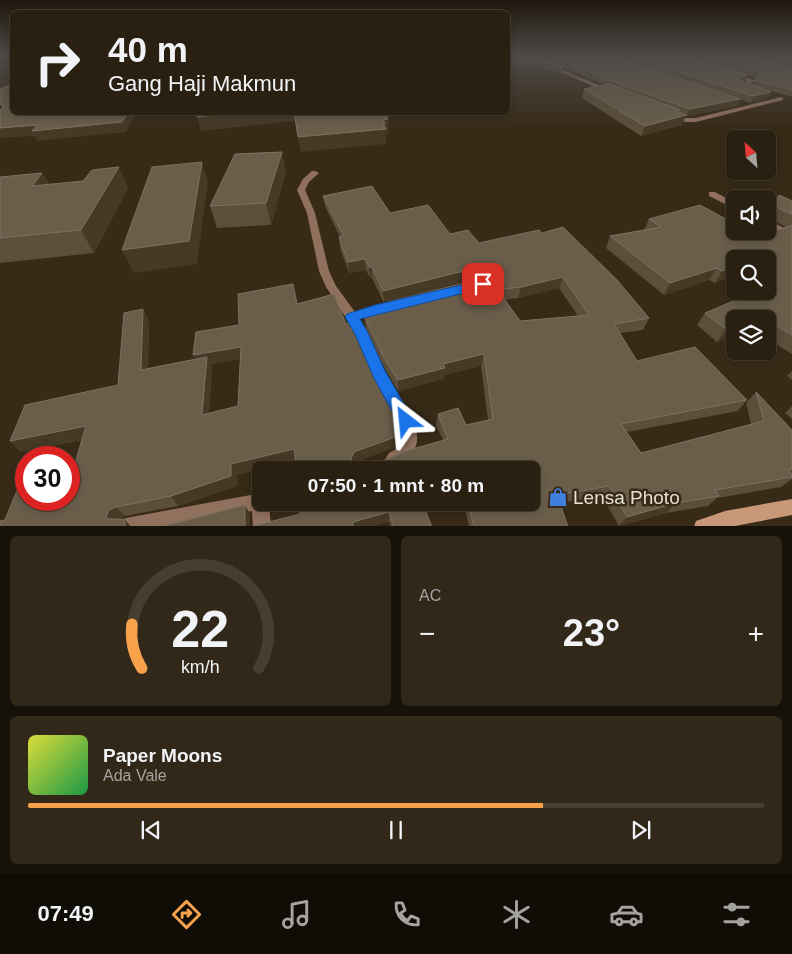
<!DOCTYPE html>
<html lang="id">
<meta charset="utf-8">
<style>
body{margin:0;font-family:Arial,sans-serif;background:#31281a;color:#f1f3f6;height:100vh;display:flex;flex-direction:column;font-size:19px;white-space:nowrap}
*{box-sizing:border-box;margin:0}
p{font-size:16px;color:#a5a39f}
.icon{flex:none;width:28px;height:28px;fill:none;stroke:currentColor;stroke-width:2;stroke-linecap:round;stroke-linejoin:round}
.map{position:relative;height:526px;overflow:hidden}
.panel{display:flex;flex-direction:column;gap:10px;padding:10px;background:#171209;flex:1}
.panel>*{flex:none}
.hud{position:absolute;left:10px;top:10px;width:500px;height:105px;border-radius:8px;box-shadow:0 2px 8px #0003,0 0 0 1px #453e31;background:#292011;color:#f1f3f6;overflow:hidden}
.needle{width:32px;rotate:334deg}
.controls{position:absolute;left:726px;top:130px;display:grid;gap:10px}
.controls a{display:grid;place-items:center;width:50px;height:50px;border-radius:8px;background:#292011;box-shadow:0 2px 8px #0003,0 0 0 1px #453e31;font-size:25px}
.speed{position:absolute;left:15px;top:446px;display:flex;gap:10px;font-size:25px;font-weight:700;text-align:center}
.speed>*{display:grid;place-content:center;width:65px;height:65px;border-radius:50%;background:#292011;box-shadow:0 2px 8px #0003,0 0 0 1px #453e31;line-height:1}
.speed .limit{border:8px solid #d22;background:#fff;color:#111}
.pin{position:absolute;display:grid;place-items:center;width:42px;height:42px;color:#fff;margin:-21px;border-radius:10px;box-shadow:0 2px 8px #0006}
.me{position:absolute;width:55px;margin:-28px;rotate:331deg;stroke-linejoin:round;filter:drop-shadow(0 0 4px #0008)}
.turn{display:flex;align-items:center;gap:18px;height:105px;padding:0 15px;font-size:22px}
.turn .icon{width:65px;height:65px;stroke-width:2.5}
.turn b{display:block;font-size:35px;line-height:42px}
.big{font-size:38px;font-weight:600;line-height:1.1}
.panel .card{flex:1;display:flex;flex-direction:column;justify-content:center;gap:8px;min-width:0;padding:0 18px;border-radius:8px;background:#31281a}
.panel .dial{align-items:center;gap:0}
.dial svg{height:130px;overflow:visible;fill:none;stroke:#453e31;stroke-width:7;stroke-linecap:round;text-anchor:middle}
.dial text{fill:#f1f3f6;stroke:none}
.song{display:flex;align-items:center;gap:15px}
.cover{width:60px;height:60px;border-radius:8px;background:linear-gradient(135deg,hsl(60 70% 55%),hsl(140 70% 35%))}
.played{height:5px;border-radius:2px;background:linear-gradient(90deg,#f8a14b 70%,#453e31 70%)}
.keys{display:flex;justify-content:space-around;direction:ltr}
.heat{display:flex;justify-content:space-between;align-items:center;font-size:28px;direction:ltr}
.panel .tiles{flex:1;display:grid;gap:10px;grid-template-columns:1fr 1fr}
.card:last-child{grid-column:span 2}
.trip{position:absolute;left:252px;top:461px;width:288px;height:50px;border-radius:8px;background:#292011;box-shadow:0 2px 8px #0003,0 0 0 1px #453e31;font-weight:600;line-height:50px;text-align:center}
.tabs{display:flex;height:80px;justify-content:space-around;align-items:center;background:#100d07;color:#a5a39f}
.tabs .icon{width:35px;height:35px}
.tabs .on{color:#f8a14b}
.tabs b{font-size:22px;color:#f1f3f6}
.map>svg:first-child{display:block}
</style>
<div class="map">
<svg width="792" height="527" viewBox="0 0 792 527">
<rect width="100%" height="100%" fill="#372a17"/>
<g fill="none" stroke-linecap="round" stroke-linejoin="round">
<!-- street -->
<path fill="#91715e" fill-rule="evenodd" d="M509,55H517L528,59L555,55L528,61Z
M792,55V57L754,63L752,62Z
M551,65L613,91L614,92L609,93L549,67Z
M731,74H735L756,81L745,86L747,89H743L738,86L748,81L731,76Z
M781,97L783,98V100L696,122H686L670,117L673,115L686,118H696Z
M312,171H315L319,173L309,182L305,190L315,213L329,271L336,286L355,312L400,299L404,300L406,303L404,306L359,319C369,336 375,355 384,372C400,401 444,445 394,465L389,463L386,458L389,453L396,449L402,443L401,427L396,415L373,377L350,324L326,287L319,271L307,213L297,190L303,179Z
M709,192H715L735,203V209L709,196Z
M768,220L792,232V239L768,226Z
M261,493V502H269L271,527H253L252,511L172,527H118L120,521L126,518Z"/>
<!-- secondary -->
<path fill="#c99878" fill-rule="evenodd" d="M792,499V515L730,527H694L696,521L725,511Z"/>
</g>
<!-- wall -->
<path fill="#5b4e3a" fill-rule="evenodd" d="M508,55H542L534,56L563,68L561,74L539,66L529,68L512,61Z
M545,55H779L758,59L770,62L773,57L792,55V97L768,90L771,92L768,98L750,103L740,99L737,106L687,116H686L682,125L641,136L582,98L584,89L605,85L544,60ZM748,75L755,77V80L753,85L743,82L744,81Z
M286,172L271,225L217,228L210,206Z
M42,173L49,184L128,188L94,253L0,263V177Z
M779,195L792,201V354L768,339V319H735V337L733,335L717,342L697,325L705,313L768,291V259H735V275L715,283L709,280L664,295L606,248L610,236L644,230L649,219L757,237L786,227L769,218L768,219V215Z
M323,196L390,213L479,243L542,233L649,318L643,330L620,333L637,361L747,400L738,411L627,432L641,453L751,424L746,403L756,392L792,430V479L781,487L717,498L708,506L666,513L619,526L602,496L560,503L568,527H469L464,502H531V470L295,460L236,475L237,486L178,506L125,516L119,519H124L131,527H0L5,520L71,477L82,440L21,452L10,441L118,385L149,320L148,368L195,359L193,355L239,325L297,304L346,324L399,433V444L398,446L358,461H382L443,440L436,425L438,414L466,425L488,420L481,366L444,375L443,379L398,391L385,369L366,330L365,318L388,312V302L483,279L479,278L384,303L372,278H370L366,270L349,273L340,248L339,237H340L325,206ZM489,280H493L498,285ZM559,288L578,316L520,321L505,300L518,298ZM240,359L238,406L209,413L212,368L210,364Z
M792,371V380L787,376Z
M792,406V419L785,413Z
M424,507L432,527H391L389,522L250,527Z"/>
<!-- shaded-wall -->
<path fill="#463925" d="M513,55L512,61L508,62V56Z
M529,55H542L528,57Z
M758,55H779L756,59Z
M540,60L539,66L529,68L530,62Z
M748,75L744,81L737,84L740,78Z
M771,92L768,98L750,103L753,96Z
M740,99L737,106L687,116L690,109Z
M680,110L677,118L686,115L682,125L641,136L645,126L676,111Z
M128,112H134L135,115L126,132L37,141L34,136L0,138V128Z
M238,112H294L295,121L201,131L197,117Z
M388,119L389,134H386V144L301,152L298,137Z
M282,152L286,172L271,225L266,203Z
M202,162L208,182L197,264L134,273L122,250Z
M119,167L128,188L94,253L81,230Z
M42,173L54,194L32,186Z
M776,207L769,218L768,219V216L773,208Z
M365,259L366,270L349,273L348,262Z
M735,266V275L715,283L722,271Z
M369,267H372V278H370Z
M480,267L479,278L384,303L383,291Z
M717,268L709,280L664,295L670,283Z
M563,277L559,288L518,298L521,287Z
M143,309L149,320L148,381L141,370Z
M735,326V332L733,335L717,342L726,329Z
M241,347L245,358L210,364L212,368L208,426L202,415L198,366L193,355Z
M484,354L481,366L444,375L443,379L398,391V380L443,364Z
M86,426L95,437L21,452L10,441Z
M399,433V444L398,446L355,462L352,469L351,459L354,452Z
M294,449L297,460L236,475L237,486L178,506L171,496L231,464Z
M420,502H438L420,508Z
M676,503L666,513L619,526L627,517Z
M245,505L250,514V527H245Z
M116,507L125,516L119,519H108L106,517L109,510Z
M389,512V522L372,527H353V522Z
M124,519L131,527H126Z"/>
<!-- building -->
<path fill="#6a5e4b" stroke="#7d7260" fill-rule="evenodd" d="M513,55H524L528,57L534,56L563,68L540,60L530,62Z
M549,55H607L740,99L690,109L617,83Z
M627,55H680L748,75L740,78L739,80L771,92L753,96Z
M702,55H744L792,68V90L755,80L760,78L758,71Z
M783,55H792V62L773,57Z
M12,84V112H128L122,122L32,131L37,125L0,128V110L3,107L0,104V89Z
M609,84L680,110L676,111L686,115L645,126L584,89Z
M198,112H238L197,117Z
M294,112H385L388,119L383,120L385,124H383L386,129L298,137Z
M282,152L266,203L210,206L235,154Z
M202,162L189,241L122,250L152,167Z
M119,167L81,230L0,238V177L42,173L32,186L83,181L92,170Z
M372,186L390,213L428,205L450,234L468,230L479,243L539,230L542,233L563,227L617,280L649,318L614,324L637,361L695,347L747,400L621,424L641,453L764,421L756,392L792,430V469L788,470L792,475V477L715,490L719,496L676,503L627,517L609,486L557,495L568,527H474L468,502H531V470H297L294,449L231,464V476L171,496L116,507L109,510L106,517L108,519H124L126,527H0V521L5,520L18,488L26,486V500H69V477H71L86,426L10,441L25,405L118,385L124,313L143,309L141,370L207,357L202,415L238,406L241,347L193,355L196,332L239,325L238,294L293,284L297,304L334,294L346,324L351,322L371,366L387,395L399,433L398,436L354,452L351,459L353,461H382L409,450L448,439L438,414L458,408L466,425L493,419L484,354L443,364L445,368L398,380L384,358L365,318L392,311L388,302L481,279H487L499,286L504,283L505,279L495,269L480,267L383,291L372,267H369L365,259L348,262L339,237L344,236L323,196ZM563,277L589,315L520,321L498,290L521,287Z
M779,195L792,201V214L776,207L773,208Z
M700,205L735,224V231H748L757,237L792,225V335L768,321V319H735V326L726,329L705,313L757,291H768V287L775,284L768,279V259H735V266L722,271L717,268L670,283L610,236L661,227L649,219Z
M299,502H422L432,527H394L389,512L353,522V527H250L300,514Z
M245,505V527H160Z"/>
<!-- sky -->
<linearGradient id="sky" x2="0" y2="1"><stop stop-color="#1e170d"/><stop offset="0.43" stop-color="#4d4a47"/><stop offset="1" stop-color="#4d4a47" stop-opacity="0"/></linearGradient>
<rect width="792" height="129" fill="url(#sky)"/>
<!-- route -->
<path fill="#1a73e8" stroke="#114b97" d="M483,280L489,284L488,287L360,319L368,333L385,371L414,421L411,426L406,428L400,426L374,378L355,334L345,317L347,314L375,305Z"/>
<!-- icons -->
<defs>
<g id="shop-bare" transform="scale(1.5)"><path d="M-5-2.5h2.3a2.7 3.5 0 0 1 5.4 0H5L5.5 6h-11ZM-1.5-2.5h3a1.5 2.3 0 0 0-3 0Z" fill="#3f7fe0" stroke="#372a17" stroke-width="2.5" paint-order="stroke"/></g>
</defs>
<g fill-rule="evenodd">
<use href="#shop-bare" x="558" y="497"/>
</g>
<g text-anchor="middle" stroke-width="5" stroke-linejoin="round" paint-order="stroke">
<!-- near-poi labels -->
<g font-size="19" fill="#e7dfd3" stroke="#372a17" text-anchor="start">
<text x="573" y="504">Lensa Photo</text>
</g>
</g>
</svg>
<div class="controls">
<a><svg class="needle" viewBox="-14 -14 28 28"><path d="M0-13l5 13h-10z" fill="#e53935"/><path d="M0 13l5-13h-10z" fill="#a5a39f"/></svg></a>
<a><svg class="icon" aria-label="sound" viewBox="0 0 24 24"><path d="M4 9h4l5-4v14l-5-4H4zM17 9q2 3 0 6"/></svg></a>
<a><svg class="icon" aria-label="search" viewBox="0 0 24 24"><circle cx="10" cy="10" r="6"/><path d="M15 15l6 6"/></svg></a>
<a><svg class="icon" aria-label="layers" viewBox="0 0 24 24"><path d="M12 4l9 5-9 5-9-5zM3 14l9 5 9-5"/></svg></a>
</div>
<div class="speed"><div class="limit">30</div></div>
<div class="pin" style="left:483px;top:284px;background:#d93025"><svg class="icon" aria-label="arrive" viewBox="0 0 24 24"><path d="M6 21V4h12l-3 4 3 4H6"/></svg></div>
<svg class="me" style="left:406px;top:421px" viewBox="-20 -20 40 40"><path d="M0-17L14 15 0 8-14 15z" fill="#1a73e8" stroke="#fff" stroke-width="4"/></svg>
<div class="trip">07:50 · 1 mnt · 80 m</div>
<div class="hud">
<div class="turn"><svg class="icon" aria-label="right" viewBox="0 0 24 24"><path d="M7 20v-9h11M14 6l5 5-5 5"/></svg><div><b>40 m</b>Gang Haji Makmun</div></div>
</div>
</div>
<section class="panel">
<div class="tiles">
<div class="card dial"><svg viewBox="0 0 100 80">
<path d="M14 69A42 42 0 1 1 86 69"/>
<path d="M14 69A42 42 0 0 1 8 42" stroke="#f8a14b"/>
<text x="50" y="56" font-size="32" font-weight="700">22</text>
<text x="50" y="72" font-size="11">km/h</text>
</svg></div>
<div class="card"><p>AC</p>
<div class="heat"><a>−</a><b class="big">23°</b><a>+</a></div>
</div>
<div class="card">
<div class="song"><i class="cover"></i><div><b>Paper Moons</b><p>Ada Vale</p></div></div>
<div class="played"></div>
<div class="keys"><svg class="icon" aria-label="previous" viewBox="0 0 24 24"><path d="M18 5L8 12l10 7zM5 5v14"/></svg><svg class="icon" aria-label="pause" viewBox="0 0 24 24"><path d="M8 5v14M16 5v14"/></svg><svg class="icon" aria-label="next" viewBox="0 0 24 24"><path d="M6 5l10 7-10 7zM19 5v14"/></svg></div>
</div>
</div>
</section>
<nav class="tabs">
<b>07:49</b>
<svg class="icon on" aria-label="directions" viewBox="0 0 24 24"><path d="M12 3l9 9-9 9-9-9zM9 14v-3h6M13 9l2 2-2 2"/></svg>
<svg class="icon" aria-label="music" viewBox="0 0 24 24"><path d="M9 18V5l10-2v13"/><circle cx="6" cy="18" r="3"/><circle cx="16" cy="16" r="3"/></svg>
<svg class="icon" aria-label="phone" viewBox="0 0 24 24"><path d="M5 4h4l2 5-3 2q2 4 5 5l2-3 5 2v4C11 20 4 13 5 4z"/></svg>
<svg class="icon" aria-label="climate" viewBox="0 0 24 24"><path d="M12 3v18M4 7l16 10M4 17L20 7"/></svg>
<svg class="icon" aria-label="car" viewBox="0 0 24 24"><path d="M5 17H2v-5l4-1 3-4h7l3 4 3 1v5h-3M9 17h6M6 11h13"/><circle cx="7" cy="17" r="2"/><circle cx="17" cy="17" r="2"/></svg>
<svg class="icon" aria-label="filters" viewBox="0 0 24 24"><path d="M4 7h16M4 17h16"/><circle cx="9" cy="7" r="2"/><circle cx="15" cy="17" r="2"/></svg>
</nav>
